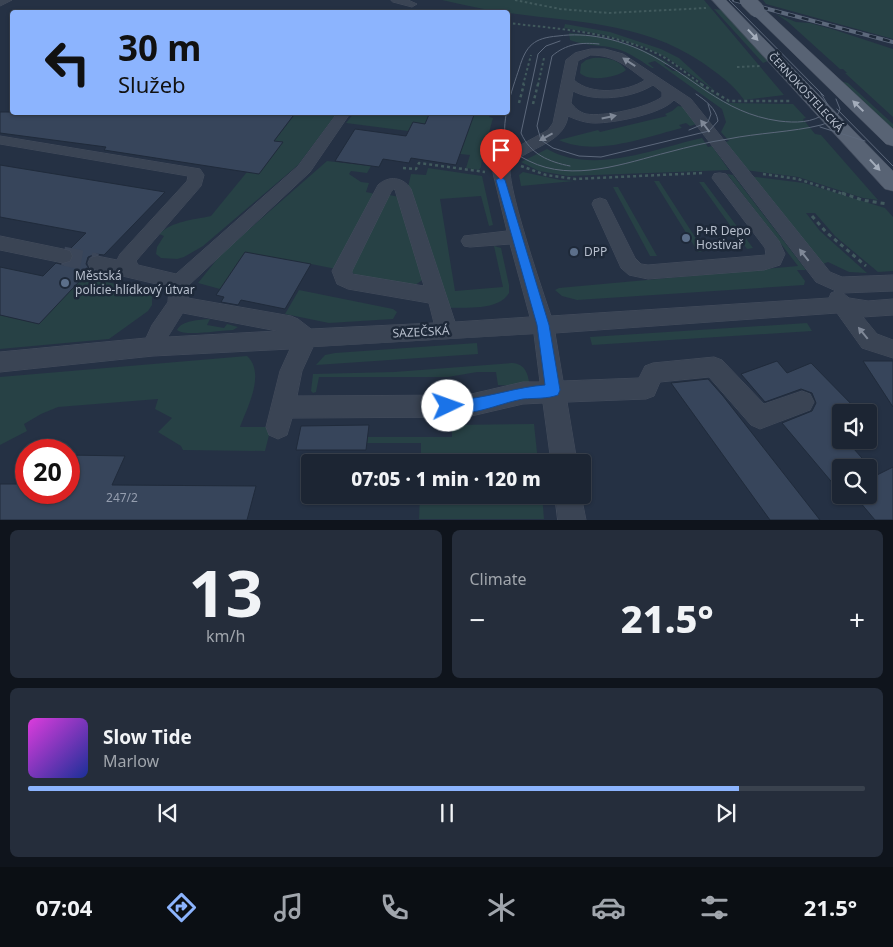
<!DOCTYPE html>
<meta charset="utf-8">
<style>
body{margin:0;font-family:"Noto Sans",sans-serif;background:#252d3b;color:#f1f3f6;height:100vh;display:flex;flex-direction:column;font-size:19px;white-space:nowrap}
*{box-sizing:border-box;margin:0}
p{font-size:16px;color:#a0a5ac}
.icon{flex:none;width:28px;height:28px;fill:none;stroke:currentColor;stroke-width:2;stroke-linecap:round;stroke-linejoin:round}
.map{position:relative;height:520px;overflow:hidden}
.details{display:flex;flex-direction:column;gap:10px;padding:10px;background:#0f141c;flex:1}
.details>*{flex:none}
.top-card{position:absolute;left:10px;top:10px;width:500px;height:105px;border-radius:5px;box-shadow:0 1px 4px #0004,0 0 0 1px #3a424e;background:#8cb4fe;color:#111;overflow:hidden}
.tools{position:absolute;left:832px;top:404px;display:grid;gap:10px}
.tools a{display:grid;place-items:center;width:45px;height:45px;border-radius:5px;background:#1c2533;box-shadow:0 1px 4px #0004,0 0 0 1px #3a424e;font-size:25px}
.speed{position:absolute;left:15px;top:439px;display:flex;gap:10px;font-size:25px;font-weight:700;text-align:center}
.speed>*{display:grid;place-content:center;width:65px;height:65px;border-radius:50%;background:#1c2533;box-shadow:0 1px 4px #0004,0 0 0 1px #3a424e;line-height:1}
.speed .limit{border:8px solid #d22;background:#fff;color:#111}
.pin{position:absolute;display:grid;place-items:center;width:42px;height:42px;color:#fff;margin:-51px -21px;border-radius:50% 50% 50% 0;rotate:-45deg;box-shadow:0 0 5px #0007}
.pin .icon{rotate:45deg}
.me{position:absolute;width:55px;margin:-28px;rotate:87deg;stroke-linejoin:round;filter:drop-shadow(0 0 4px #0008)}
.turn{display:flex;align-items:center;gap:18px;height:105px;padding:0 25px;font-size:22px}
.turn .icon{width:65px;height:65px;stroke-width:2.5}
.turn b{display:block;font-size:35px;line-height:42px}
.big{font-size:38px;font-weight:800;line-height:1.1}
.details .tile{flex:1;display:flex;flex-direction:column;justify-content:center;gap:8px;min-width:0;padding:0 18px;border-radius:8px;background:#252d3b}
.details .dial{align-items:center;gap:0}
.dial b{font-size:65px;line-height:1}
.song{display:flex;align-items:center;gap:15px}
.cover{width:60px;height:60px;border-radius:8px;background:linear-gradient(135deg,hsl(300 70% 55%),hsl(230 70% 35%))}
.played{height:5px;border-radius:2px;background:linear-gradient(90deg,#8cb4fe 85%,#3a424e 85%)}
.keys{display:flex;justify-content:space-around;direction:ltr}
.heat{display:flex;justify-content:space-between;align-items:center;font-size:28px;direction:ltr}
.details .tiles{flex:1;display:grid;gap:10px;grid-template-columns:1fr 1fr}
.tile:last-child{grid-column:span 2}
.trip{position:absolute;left:301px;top:454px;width:290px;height:50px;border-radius:5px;background:#1c2533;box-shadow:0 1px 4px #0004,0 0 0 1px #3a424e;font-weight:800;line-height:50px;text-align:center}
.tab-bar{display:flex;height:80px;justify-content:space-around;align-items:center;background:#0b0f14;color:#a0a5ac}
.tab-bar .icon{width:35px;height:35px}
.tab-bar .current{color:#8cb4fe}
.tab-bar b{font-size:22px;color:#f1f3f6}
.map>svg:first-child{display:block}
</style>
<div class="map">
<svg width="893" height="520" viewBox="0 0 893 520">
<rect width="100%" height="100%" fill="#253144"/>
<!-- green -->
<path fill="#274145" d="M442,0H704L784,95L744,100C736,88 725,79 714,71C653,23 582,23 509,13C486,10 464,5 442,0Z
M763,0H893V39L766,4Z
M714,9L722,10L768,61L763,63Z
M776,14L796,22L810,23L835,30L893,49V117L845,73H847L843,69H840L788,22Z
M565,24L610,32L661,49L679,58L715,91L666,57L645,47L605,35L564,28Z
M569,33C607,35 645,47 676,68L668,64L664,65L673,71H677L683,75H686L724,101L730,103L793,104L806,118L803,119L815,134L821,135L878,200L863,198L798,177L745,170L725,142L729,141L721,132L726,122L722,109L655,61L648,63L654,68H652C638,59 626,50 609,47C595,45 584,45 570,40Z
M593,58C605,57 619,59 626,70C617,78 588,82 580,73L581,64L586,60Z
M840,81L848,83L893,124V131Z
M678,106L685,107L697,124L690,126L686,123L679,125L682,128C645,137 596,157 559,140L598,130L600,132L667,116L665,114L672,111Z
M296,113H337L298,165L203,246L184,257L177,259L161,258L156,254L157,247L164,236L159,234C173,221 192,220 211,216L247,172L259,173L283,142L274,141Z
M354,113H430L425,124L413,122L408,131L346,123Z
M471,113H491L489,117L493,118L482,158L481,167L479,170L466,168L470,155L460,154Z
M702,138L708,147L712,146L729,170L568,176L539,171L521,162L547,149C593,175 653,149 702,138Z
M327,161L371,166L367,173L351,171L349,174L361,182L369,183L366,192L376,194L336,269L311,264L220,289L198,283L222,253Z
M428,168L482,176L493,225L489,226L481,196L440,199L455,291L503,287L494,246L501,248L509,285V293C499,311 465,307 447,308L408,187L411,174L426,175Z
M523,172L560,180L574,181L521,186L519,175Z
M727,174L733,175L806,270H797L805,281L804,285L577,300L562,296L555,290L559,288L798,266Z
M749,176L804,183L885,208L893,217V271L878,272L835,236L815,213H806L820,231L867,273L849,272L828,262L823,264Z
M654,181H659L704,251L698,252Z
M699,182H704L753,248L747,249Z
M613,187H618L657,256H650Z
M389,195L400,197L424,279L415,285L355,275L351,271Z
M84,276L147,292L152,296V305L148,311L109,339L0,349V315L39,324Z
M299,290L393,309L397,312L393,319L329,323L285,314Z
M210,319L207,325L224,328L227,324L238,327L233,330C220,330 186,337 177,330C182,320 199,320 210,319Z
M807,323L812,331L592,345L590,337Z
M477,343L478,354L316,365L325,355L335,353Z
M247,356C266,373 247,408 240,427H271L265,451L183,450L181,446L158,432L172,418L155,409L158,399L58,407L41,414L24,424L27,431L0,445V377Z
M512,363C526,364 528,374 530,387L498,385L496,372H477L448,377H319L316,392L313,393L311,391L313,374L394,372Z
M534,424L538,462H421V443H367L368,437H452V425Z
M420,495H542L544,519H419Z"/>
<!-- building -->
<path fill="#37455b" stroke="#202b3b" d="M0,112H296L274,141L283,142L259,174L104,150L106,147L0,133Z
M430,112H475L456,165L411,158L409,163L383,159L379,167L335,161L355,129L406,136L413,122L425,124Z
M0,165L165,192L104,255L96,254L88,257L86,264L90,270L39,324L0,315V267L43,276L56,263L64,265L72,262L74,255L70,249L86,233L0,217Z
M245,252L311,264L285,309L241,300L238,305L221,302L224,297L216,295Z
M777,361L787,373L811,363L859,412H841V440H846L877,475L893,467V520H875L854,495H869V468H841V493L782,423L812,411L816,403L812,393L801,389L765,402L741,374Z
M863,361H893V407Z
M708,379L723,396L820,520H770L671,383Z
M369,425L366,450H296L301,426Z
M69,455L125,456L112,485L256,486L247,520H0V484H26V492H69Z"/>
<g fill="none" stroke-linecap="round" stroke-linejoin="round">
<!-- minor-tunnel -->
<path stroke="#3b4659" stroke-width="19" stroke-dasharray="19 9" stroke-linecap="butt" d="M63,256L97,263"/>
<!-- minor casing -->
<g stroke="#444d5d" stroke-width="1">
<path id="minor" d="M0,0H12L0,6Z
M391,0H408L417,4L412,7L393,2Z
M591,49H605L623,54L691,99L830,272L842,277L893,275V291L843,293L849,298L868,301L893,299V315L863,317L877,334L893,340V358L862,348L837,313L555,333L563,381L639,378L645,366L653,363L714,357L722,360L764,404L802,391L810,394L814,402L810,410L760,429L751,425L709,377L660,382L654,396L646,399L567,402L577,462H551L543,403L523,404L467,417L292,418L287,435L278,439L269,435L266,427L280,371L290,349L153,356L0,372V352L146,338L152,325L168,302L169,287L97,270L90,268L88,263L90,258L97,256L117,260L120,254L187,181L188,176L0,144V136L200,169L204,175L201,186L136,261L138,265L176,274L298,166L338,112H351L310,172L189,285L188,298L291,316L298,319L311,329L434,323L429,303L348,289L337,284L332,271L378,185C389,175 403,177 411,189L455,322L530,317L510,244L470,247L464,246L461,241L464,236L507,231L493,173L495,163L506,153L548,130L553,123L566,60L575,53ZM591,55C615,55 626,66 645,80C627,92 591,96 574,80L578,61ZM653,85L662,92V97C647,108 604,117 586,114C579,112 575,108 571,103L573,91C595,103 633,98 653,85ZM674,100L681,105L816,282L836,291L831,293L829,298L551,316C544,295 503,176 511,164C514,160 520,157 524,155C541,145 565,138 568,116C577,120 586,123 595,123C614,123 662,114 674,100ZM394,189L395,190L424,286L352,274V271L391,192ZM183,313L277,331L168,337ZM534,334L540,382H523L467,395L297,396L302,371L313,347Z
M720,173L726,174L779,241L785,254L780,265L764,270L648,279L629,275L621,268L592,204L594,200L600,198L606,200L635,258L641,264L648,265L766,255L765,248L712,178L714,174Z
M0,236L63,249L70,251L72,256L70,261L63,263L0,250Z
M555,495H581L586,520H558Z"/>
</g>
<!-- major casing -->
<g stroke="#444d5d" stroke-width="1">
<path id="major" d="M712,0H726L893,171V191L885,189Z
M757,6L762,7L893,129V146L886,144L752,13L750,10L752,7Z"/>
</g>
<!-- path-far2 -->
<path stroke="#415a5d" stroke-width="2" stroke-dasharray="2.5 2.5" stroke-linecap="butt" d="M515,0L560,9L609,13L706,8
M378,12H387
M508,23C560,29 614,32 662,56C676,64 689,76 703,85
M737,67L760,66
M523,85L531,55
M538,85L544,58"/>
<!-- path-far1 -->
<path stroke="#415a5d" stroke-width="2.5" stroke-dasharray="3 3" stroke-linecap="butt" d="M701,84L729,101H791
M519,103L524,84
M533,104L538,84
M521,166L546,175L575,179L703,173
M403,168L416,169L419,163L485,172
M763,174L798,179L846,195"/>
<!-- path -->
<path stroke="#415a5d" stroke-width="3" stroke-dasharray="4 4" stroke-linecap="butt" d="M842,193L862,200L887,204
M812,216L826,232L866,266"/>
<!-- minor -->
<use href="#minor" fill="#3a4454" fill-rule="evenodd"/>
<!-- major -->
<use href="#major" fill="#586374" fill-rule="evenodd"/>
<!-- tram -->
<path stroke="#5c687b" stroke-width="1" d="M729,0L824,96
M560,41L546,46L538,54L521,133C530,154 549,162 570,166
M599,44C581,42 566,44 552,56L537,126L541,140L553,148L579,156L601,157L709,131L718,121C716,108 706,101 696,94
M820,92L828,105L826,113C812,123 796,123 779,121C721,113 693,75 643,51C617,39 587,32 558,36C534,38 526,45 519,69C513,87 498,128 508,145C513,153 521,157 529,161C573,183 625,163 669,152C688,147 708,142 728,139C757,133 793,132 821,125C830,122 837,119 840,109L836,99
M837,109L893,166
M820,127L865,141
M689,130L708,122L711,114L708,104"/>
<!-- rail casing -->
<g stroke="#5c687b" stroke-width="4">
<path id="rail" d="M734,0L893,42"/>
</g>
<!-- rail -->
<use href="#rail" stroke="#1e2939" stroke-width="2.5" stroke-dasharray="7" stroke-linecap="butt"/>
<!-- major-bridge casing -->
<g stroke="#444d5d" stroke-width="16" stroke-linecap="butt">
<path id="major-bridge" d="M747,0L757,10"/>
</g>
<!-- major-bridge -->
<use href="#major-bridge" stroke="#586374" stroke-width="15"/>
</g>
<!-- one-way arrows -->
<defs><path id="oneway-solid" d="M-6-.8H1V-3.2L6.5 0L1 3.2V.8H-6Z" transform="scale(1.25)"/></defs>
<g fill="#a4adbb">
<use href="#oneway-solid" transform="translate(753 35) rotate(47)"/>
<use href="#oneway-solid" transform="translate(858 106) rotate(-136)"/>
<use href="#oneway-solid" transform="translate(875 165) rotate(47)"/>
</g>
<g fill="#7f8897">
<use href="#oneway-solid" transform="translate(629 62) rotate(-147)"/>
<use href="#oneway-solid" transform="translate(609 117) rotate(-12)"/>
<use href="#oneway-solid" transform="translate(705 126) rotate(-127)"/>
<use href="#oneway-solid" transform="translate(546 137) rotate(151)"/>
<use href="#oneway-solid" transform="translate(804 255) rotate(-128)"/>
<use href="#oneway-solid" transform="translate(863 333) rotate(-129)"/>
</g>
<!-- route -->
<path fill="#1a73e8" stroke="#114b97" d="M501,177L505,180L549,325L560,390L558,395C547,399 535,398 523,399C499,403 467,420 443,410L441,406L443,401C451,398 458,399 467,399C493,396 518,387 545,385L537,325L496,180Z"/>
<!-- markers -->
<g fill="#5c6f8a" stroke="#1e2939" stroke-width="2">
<circle cx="686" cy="238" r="5"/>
<circle cx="574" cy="252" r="5"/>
<circle cx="65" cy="283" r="5"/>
</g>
<g text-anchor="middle" stroke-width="5" stroke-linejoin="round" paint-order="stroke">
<!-- far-street labels -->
<g font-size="11" fill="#b7bfcd" stroke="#1e2939">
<text transform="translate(806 92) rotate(47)" y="4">ČERNOKOSTELECKÁ</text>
</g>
<!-- poi labels -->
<g font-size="12" fill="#b7bfcd" stroke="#1e2939" text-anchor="start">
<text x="696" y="235">P+R Depo<tspan x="696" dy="14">Hostivař</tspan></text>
<text x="584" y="256">DPP</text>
<text x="75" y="280">Městská<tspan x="75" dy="14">policie-hlídkový útvar</tspan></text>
</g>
<!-- street labels -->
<g font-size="12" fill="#b7bfcd" stroke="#1e2939">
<text transform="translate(421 332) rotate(-3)" y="4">SAZEČSKÁ</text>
</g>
<!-- near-number labels -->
<g font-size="12" fill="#959eaf">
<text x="122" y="502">247/2</text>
</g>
</g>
</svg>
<div class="tools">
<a><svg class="icon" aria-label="sound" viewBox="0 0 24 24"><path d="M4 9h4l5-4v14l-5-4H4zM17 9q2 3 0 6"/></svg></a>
<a><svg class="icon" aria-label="search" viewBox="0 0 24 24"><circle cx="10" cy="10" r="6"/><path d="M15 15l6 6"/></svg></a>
</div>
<div class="speed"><div class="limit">20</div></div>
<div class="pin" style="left:501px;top:180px;background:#d93025"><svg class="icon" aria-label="arrive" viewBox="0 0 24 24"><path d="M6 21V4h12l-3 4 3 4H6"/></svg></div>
<svg class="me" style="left:448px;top:406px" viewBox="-20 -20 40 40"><circle r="19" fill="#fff"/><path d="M0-13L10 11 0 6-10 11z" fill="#1a73e8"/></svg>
<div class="trip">07:05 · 1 min · 120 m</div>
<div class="top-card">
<div class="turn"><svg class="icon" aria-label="left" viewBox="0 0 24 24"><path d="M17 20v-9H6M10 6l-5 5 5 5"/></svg><div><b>30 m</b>Služeb</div></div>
</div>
</div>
<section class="details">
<div class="tiles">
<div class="tile dial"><b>13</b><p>km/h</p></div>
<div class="tile"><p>Climate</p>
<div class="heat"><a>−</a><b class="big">21.5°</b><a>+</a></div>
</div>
<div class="tile">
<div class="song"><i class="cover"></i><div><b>Slow Tide</b><p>Marlow</p></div></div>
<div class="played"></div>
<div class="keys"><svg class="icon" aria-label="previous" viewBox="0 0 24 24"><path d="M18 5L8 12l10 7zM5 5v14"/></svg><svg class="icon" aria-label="pause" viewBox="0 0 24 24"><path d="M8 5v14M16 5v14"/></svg><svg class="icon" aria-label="next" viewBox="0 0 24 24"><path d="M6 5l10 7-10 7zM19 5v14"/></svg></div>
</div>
</div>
</section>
<nav class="tab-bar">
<b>07:04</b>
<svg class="icon current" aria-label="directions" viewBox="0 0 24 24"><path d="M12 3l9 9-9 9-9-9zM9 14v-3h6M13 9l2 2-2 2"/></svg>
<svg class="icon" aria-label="music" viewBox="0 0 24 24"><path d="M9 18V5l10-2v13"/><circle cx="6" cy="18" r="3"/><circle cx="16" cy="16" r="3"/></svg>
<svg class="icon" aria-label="phone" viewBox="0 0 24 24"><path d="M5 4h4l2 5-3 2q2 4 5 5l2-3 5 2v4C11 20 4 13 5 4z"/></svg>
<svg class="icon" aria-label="climate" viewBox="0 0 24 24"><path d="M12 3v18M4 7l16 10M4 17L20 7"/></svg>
<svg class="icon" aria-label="car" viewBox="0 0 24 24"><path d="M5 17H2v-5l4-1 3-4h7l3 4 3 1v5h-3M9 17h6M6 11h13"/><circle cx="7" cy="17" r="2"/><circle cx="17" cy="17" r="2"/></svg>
<svg class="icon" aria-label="filters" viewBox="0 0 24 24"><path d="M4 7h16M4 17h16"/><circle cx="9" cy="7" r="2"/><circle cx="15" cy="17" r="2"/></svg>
<b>21.5°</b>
</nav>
